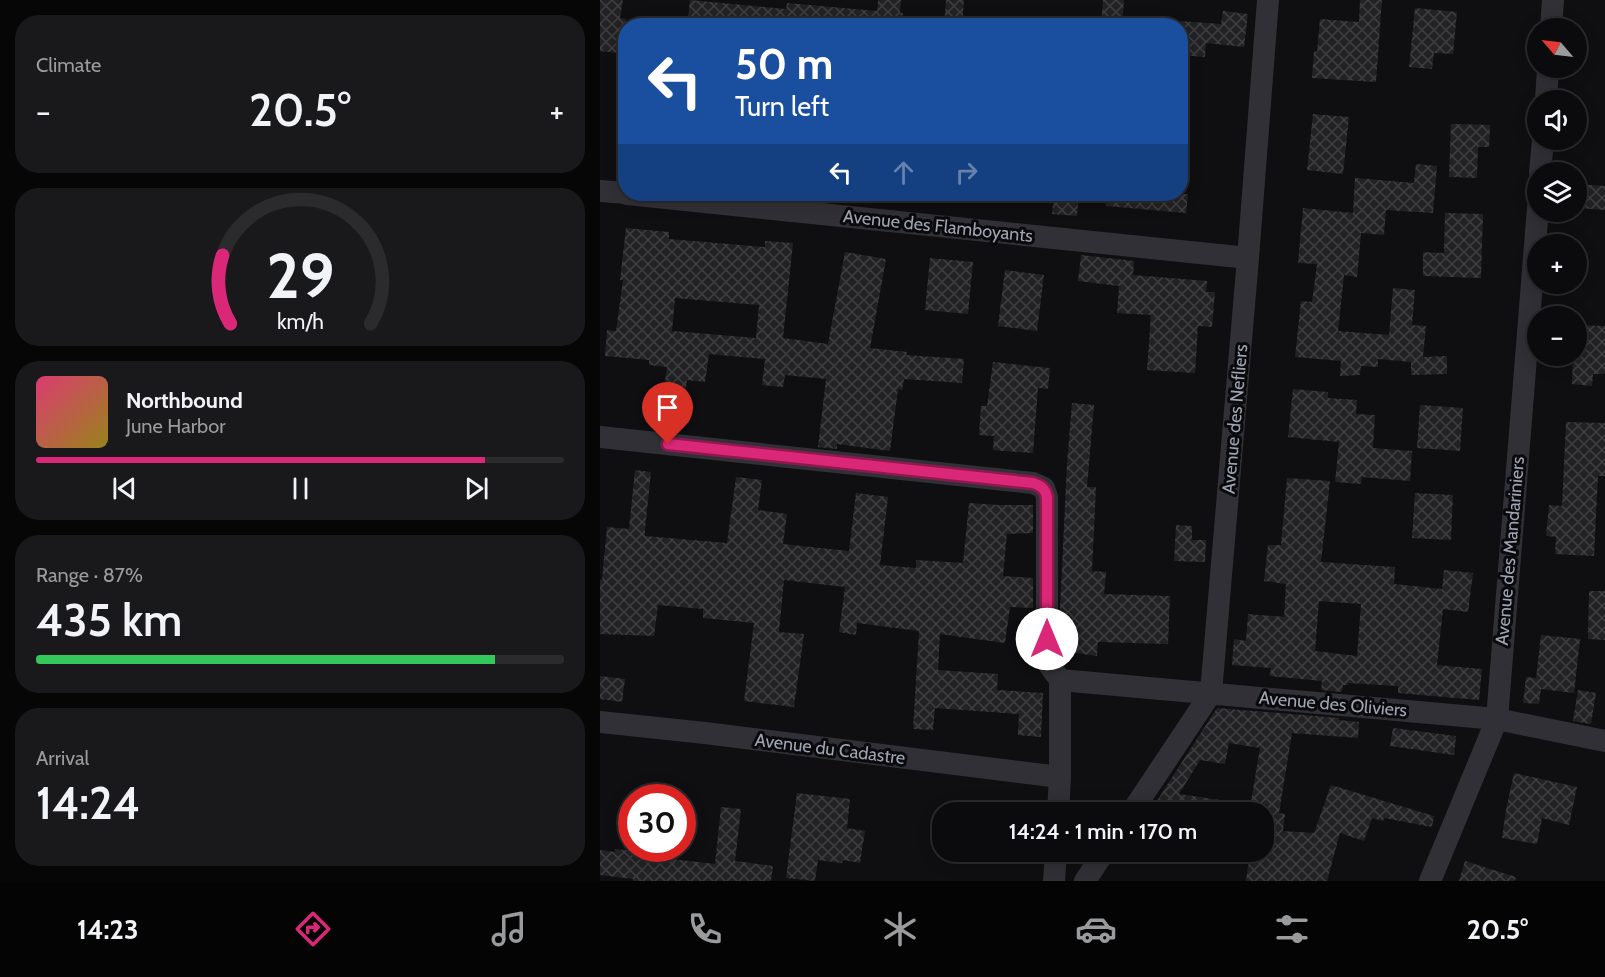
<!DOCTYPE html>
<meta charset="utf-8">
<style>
body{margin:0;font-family:Cabin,sans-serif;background:#19191b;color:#f1f3f6;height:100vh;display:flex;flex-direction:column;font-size:22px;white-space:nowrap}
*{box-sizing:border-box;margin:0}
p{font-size:20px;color:#9a9b9d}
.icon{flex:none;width:33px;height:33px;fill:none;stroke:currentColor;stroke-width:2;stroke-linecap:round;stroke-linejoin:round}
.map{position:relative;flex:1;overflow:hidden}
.sheet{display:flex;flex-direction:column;gap:15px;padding:15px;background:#060607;width:600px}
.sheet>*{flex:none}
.hud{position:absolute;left:18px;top:18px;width:570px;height:183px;border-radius:24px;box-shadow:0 3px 15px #0003,0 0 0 2px #2b2b2e;background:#1a4fa0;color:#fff;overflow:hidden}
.needle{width:39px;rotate:298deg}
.buttons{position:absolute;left:927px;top:18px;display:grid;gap:12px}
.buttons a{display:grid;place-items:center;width:60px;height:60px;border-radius:50%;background:#0b0b0d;box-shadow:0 3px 15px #0003,0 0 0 2px #2b2b2e;font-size:30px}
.speed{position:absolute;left:18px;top:784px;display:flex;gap:12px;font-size:30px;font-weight:700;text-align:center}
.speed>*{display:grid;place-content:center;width:78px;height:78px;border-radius:50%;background:#0b0b0d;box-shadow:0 3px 15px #0003,0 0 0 2px #2b2b2e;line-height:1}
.speed .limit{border:9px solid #d22;background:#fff;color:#111}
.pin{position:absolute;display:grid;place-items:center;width:51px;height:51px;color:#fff;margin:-62px -26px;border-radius:50% 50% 50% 0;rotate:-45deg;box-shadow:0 0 6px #0007}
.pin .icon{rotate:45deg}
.me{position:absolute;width:66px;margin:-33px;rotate:0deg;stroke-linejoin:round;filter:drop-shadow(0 0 4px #0008)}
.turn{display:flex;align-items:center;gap:21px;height:126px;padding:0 18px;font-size:27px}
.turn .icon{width:78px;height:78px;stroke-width:2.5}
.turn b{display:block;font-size:42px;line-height:51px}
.lanes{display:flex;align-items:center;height:57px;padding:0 18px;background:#0003;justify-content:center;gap:30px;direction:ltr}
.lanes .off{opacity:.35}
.big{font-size:45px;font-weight:600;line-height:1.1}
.sheet .tile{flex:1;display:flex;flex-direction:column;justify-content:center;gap:9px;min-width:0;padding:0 21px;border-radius:24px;background:#19191b}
.sheet .dial{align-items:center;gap:0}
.dial svg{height:156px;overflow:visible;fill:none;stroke:#2b2b2e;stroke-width:7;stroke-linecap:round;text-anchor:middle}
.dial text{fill:#f1f3f6;stroke:none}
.song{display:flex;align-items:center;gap:18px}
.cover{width:72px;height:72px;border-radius:9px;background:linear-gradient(135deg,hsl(340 70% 55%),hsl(50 70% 35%))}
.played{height:6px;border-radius:3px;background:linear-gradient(90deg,#db2777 85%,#2b2b2e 85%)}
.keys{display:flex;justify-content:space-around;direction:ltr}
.heat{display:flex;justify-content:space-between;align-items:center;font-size:33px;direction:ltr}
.charge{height:9px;border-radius:4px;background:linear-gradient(90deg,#34c759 87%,#2b2b2e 0)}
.trip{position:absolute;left:332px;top:802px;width:342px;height:60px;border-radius:24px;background:#0b0b0d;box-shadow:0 3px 15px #0003,0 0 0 2px #2b2b2e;font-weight:600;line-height:60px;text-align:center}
.tab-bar{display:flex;height:96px;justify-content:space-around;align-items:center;background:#040405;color:#9a9b9d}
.tab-bar .icon{width:42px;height:42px}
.tab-bar .active{color:#db2777}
.tab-bar b{font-size:27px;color:#f1f3f6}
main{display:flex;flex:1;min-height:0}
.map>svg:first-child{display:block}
</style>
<main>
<section class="sheet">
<div class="tile"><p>Climate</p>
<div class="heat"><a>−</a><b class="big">20.5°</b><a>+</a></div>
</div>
<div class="tile dial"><svg viewBox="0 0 100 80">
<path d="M14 69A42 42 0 1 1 86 69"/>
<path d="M14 69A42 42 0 0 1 10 34" stroke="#db2777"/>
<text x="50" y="56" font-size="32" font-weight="700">29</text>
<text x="50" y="72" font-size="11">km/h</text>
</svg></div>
<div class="tile">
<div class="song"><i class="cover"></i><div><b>Northbound</b><p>June Harbor</p></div></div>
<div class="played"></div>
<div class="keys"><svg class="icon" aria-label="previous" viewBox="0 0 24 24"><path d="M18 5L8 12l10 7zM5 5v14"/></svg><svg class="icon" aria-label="pause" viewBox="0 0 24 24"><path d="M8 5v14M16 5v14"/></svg><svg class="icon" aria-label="next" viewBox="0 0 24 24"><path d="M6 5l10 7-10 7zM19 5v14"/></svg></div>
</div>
<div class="tile"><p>Range · 87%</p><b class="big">435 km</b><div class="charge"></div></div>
<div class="tile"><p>Arrival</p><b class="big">14:24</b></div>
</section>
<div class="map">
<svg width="1005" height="881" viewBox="0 0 1005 881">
<defs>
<pattern id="building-cross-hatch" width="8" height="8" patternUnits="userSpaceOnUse" patternTransform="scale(1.5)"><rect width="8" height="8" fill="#222225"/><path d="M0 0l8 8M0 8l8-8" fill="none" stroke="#3f3f42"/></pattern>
</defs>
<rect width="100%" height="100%" fill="#0f0f11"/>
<!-- building -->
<path fill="url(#building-cross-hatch)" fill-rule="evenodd" d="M0,0H23L20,18L26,19V54L0,51Z
M90,0L186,9L187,3L277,11L278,0H301L300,13H303L302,26H87Z
M346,0H364L362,26H344Z
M503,0H524L522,26H501Z
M760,0H782L776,82L712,78L714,51L717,52L720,19L759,22Z
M815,8L857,12L853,54L834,53L832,69L809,67Z
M623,11L648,14L644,47L606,43L605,57L580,55V21L621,24Z
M713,114L749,117L743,174L707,170Z
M851,124L890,125L889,147H878L877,178L849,177Z
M816,164L837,166L833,213L786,210L784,235L761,233L757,277L744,275L738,331L789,335L793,288L815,290L812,325L826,326L823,357L847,356V374L811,375V362L778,359V367L761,366L760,375L740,376L741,361L695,357L701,301L712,302L717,264L698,263L703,208L753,213L755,178L814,183Z
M976,184L1005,186V210L976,208Z
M454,194H479L477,216L452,214Z
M506,194H588L586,213L506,206Z
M845,213L883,214L881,278L823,276V252L844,253Z
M26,228L69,232V239L165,247V241L193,243L183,338L228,344L245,252L286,259L270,348L307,352L306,355L364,359L362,383L304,379L302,390L298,389L290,451L237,444V449L218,447L226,379L185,375L183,387L162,385L165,359L109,354L105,382L87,380L83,412L61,409L67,367L49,365V360L5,356L7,330L16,331L23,280H20ZM75,298L159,305L156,338L72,331Z
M481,255L534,261L533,275L607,281L606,292H615L612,327L598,326L595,373L547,370L551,315L517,313L519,286L478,281Z
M330,258L373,262L368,314L325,310Z
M405,270L444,275L437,331L398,326Z
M976,325L1005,326V374H993L992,386L972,384L973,356H976Z
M393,362L450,368L448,389L438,388L433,453L393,450L394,436L379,435L381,406H387Z
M693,389L728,392V398L757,400L756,414L775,415L773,448L812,451L810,481L762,477L761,484L735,482L739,442L688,437Z
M472,403L494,405L487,487H496L492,571L506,572L504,594L570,596L568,644L498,642L497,656L460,651V609L467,463Z
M820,405L863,408L860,451L817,448Z
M966,422L1005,423V476H998L994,556L955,554L956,537L946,536L949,505L962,506Z
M35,470L51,472L45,530V536L127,543L136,477L162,480L158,510L187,514L183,544L249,551L256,493L288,497L280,565L316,568V560L363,563L369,503L399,505H433V533L407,534L403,576L433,578V608L410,607L405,643L340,634L338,670L398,674L397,690L443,693L441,737L418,735L419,714L335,708L333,730L313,729L319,631L257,623L256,635L239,632L245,587L184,580L179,632L204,634L194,707L144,701L154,623L103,618V609L58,605L54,636L0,634V580H2L7,527L29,529Z
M687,478L730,481L721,562L795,567L794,584L842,589L844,570L873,573L868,612L843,609L837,665L882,669L879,700L798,693V686L748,683V685H743L742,692L721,690L722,681L670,676L671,668L632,665L634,639L646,641L648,614L684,617L686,584L664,581L668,545H681ZM719,601L761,604L757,656L715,651Z
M815,493L853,495L851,540L812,538Z
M576,525L592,526V540H606L605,562L574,561Z
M989,591H1005V640L988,639Z
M941,635L980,639L974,693L941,689L939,704L923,703L926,677L936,678Z
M0,676L25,679L22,702L0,699Z
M978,690L996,693L991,724L973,721Z
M617,708L739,718V720L759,722L758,738L692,733L679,813L685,814L683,831L714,833L731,785L834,816L832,827L784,818L783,821L772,818L764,841L740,833L727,881H646L650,852H663V813H649L660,748L629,743L625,764L600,760L579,794L641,803L640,813H549Z
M793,728L856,736L854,755L790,746Z
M914,773L977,787L969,825L942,818L937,844L902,838L906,810Z
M197,793L250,799L247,828L265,831L260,863L243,860L242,863L218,860L215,881L186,878Z
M121,807L141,809L135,861L173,866L171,881H33V879L0,875V850L15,852V849L64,854L63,858L115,864Z
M865,861L916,877L915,881H859Z"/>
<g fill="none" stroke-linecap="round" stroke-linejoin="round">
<!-- street -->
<path stroke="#303036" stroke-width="22" d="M951,28L953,0
M946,100L948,68
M940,172L943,140
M0,191L26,193
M27,194L648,258
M0,437L433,483L444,488L447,497V662L460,680V777L458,813
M460,680L897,719L1005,741
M0,722L105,733L460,777
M531,813L611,693L648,258L668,0
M454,881L456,852
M485,881L504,852
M830,881L897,719L938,208"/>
</g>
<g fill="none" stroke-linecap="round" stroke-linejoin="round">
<!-- route casing -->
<g stroke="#8e194d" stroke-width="15">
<path id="route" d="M68,444L433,483C441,486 445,488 447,497V639"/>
</g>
<!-- route -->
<use href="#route" stroke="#db2777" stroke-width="10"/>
</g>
<g text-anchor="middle" stroke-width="6" stroke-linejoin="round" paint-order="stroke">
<!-- street labels -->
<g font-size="18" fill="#9fa4b3" stroke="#0a0a0c">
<text transform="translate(338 226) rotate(6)" y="6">Avenue des Flamboyants</text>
<text transform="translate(635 419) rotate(-85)" y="6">Avenue des Nefliers</text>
<text transform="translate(910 551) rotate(-85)" y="6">Avenue des Mandariniers</text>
<text transform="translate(733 704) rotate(5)" y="6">Avenue des Oliviers</text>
<text transform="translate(230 749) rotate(7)" y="6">Avenue du Cadastre</text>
</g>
</g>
</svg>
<div class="buttons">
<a><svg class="needle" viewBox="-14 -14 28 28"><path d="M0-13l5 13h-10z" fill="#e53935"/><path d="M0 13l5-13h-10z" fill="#9a9b9d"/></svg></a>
<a><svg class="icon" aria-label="sound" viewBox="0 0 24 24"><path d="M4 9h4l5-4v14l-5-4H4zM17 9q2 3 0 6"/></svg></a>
<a><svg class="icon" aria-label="layers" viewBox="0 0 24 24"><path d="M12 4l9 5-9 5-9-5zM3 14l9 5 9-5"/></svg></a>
<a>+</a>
<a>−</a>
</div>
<div class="speed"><div class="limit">30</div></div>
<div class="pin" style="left:68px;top:444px;background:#d93025"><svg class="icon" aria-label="arrive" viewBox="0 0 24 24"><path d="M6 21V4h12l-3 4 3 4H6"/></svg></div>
<svg class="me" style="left:447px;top:639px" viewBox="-20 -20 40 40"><circle r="19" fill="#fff"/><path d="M0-13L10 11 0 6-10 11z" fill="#db2777"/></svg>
<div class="trip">14:24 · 1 min · 170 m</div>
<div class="hud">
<div class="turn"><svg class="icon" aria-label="left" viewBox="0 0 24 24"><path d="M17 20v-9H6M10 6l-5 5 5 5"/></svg><div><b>50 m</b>Turn left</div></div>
<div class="lanes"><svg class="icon" aria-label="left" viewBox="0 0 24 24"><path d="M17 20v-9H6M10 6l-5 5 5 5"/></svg><svg class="icon off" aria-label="ahead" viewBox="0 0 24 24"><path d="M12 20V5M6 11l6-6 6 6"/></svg><svg class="icon off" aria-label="right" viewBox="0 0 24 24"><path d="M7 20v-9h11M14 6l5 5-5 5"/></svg></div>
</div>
</div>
</main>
<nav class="tab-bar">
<b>14:23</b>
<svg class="icon active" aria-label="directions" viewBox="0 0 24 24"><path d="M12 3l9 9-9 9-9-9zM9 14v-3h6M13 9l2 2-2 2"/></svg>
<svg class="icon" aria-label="music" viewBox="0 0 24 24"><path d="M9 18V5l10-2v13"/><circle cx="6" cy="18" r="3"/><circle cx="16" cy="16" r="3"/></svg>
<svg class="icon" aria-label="phone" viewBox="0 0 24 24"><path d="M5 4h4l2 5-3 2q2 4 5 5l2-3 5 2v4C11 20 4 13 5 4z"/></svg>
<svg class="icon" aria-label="climate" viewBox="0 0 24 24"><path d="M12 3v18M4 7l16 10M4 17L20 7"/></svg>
<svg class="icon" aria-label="car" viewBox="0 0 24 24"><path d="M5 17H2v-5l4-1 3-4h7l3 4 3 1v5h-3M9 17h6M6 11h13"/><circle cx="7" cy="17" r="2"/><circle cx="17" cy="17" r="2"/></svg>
<svg class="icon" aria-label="filters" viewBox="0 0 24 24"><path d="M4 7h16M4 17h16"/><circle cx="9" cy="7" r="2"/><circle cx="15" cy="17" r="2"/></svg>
<b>20.5°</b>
</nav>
